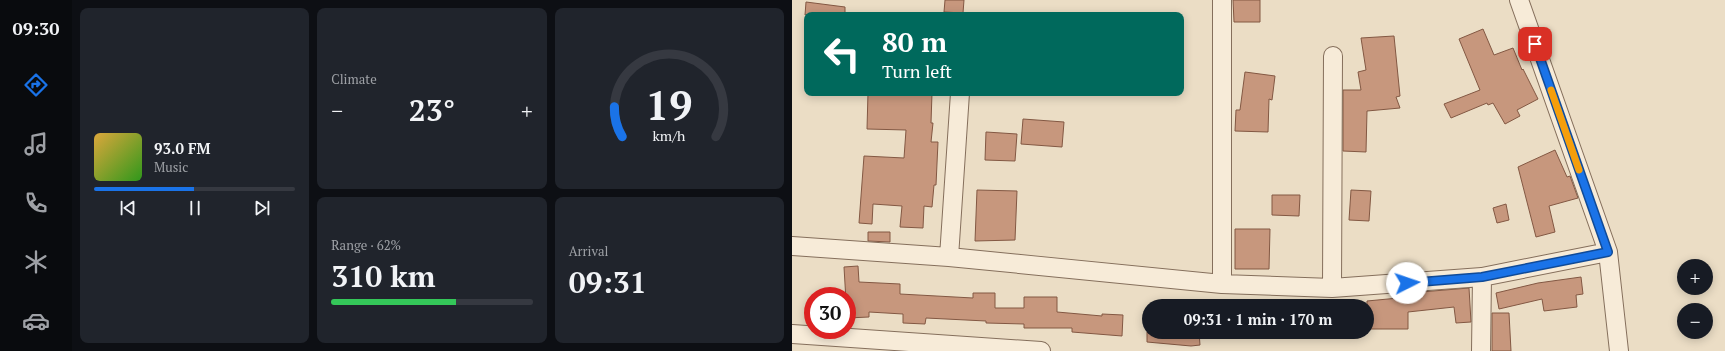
<!DOCTYPE html>
<meta charset="utf-8">
<style>
body{margin:0;font-family:"PT Serif",serif;background:#20242c;color:#f1f3f6;height:100vh;display:flex;flex-direction:column;font-size:15px;white-space:nowrap}
*{box-sizing:border-box;margin:0}
p{font-size:13px;color:#9ea1a6}
.icon{flex:none;width:22px;height:22px;fill:none;stroke:currentColor;stroke-width:2;stroke-linecap:round;stroke-linejoin:round}
.map{position:relative;flex:1;overflow:hidden}
.side{display:flex;flex-direction:column;gap:8px;padding:8px;background:#0d0f14;width:720px}
.side>*{flex:none}
.top-card{position:absolute;left:12px;top:12px;width:380px;height:84px;border-radius:8px;box-shadow:0 2px 10px #0003;background:#00695c;color:#fff;overflow:hidden}
.tools{position:absolute;left:885px;top:259px;display:grid;gap:8px}
.tools a{display:grid;place-items:center;width:36px;height:36px;border-radius:50%;background:#171b24;box-shadow:0 2px 10px #0003;font-size:20px}
.speed{position:absolute;left:12px;top:287px;display:flex;gap:8px;font-size:20px;font-weight:700;text-align:center}
.speed>*{display:grid;place-content:center;width:52px;height:52px;border-radius:50%;background:#171b24;box-shadow:0 2px 10px #0003;line-height:1}
.speed .limit{border:6px solid #d22;background:#fff;color:#111}
.pin{position:absolute;display:grid;place-items:center;width:34px;height:34px;color:#fff;margin:-17px;border-radius:8px;box-shadow:0 2px 6px #0006}
.me{position:absolute;width:44px;margin:-22px;rotate:86deg;stroke-linejoin:round;filter:drop-shadow(0 0 3px #0008)}
.turn{display:flex;align-items:center;gap:14px;height:84px;padding:0 12px;font-size:18px}
.turn .icon{width:52px;height:52px;stroke-width:2.5}
.turn b{display:block;font-size:28px;line-height:34px}
.big{font-size:30px;font-weight:700;line-height:1.1}
.side .card{flex:1;display:flex;flex-direction:column;justify-content:center;gap:6px;min-width:0;padding:0 14px;border-radius:8px;background:#20242c}
.side .dial{align-items:center;gap:0}
.dial svg{height:104px;overflow:visible;fill:none;stroke:#363941;stroke-width:7;stroke-linecap:round;text-anchor:middle}
.dial text{fill:#f1f3f6;stroke:none}
.song{display:flex;align-items:center;gap:12px}
.cover{width:48px;height:48px;border-radius:6px;background:linear-gradient(135deg,hsl(40 70% 55%),hsl(110 70% 35%))}
.played{height:4px;border-radius:2px;background:linear-gradient(90deg,#1a73e8 50%,#363941 50%)}
.keys{display:flex;justify-content:space-around;direction:ltr}
.heat{display:flex;justify-content:space-between;align-items:center;font-size:22px;direction:ltr}
.charge{height:6px;border-radius:3px;background:linear-gradient(90deg,#34c759 62%,#363941 0)}
.side .tiles{flex:1;display:grid;gap:8px;grid-template-columns:repeat(3,1fr)}
.card:first-child{grid-row:span 2}
.trip{position:absolute;left:350px;top:299px;width:232px;height:40px;border-radius:20px;background:#171b24;box-shadow:0 2px 10px #0003;font-weight:700;line-height:40px;text-align:center}
main{display:flex;flex:1;min-height:0}
.tabs{display:flex;flex-direction:column;width:72px;justify-content:space-around;align-items:center;background:#090b0e;color:#9ea1a6}
.tabs .icon{width:28px;height:28px}
.tabs .active{color:#1a73e8}
.tabs b{font-size:18px;color:#f1f3f6}
.map>svg:first-child{display:block}
</style>
<main>
<nav class="tabs">
<b>09:30</b>
<svg class="icon active" aria-label="directions" viewBox="0 0 24 24"><path d="M12 3l9 9-9 9-9-9zM9 14v-3h6M13 9l2 2-2 2"/></svg>
<svg class="icon" aria-label="music" viewBox="0 0 24 24"><path d="M9 18V5l10-2v13"/><circle cx="6" cy="18" r="3"/><circle cx="16" cy="16" r="3"/></svg>
<svg class="icon" aria-label="phone" viewBox="0 0 24 24"><path d="M5 4h4l2 5-3 2q2 4 5 5l2-3 5 2v4C11 20 4 13 5 4z"/></svg>
<svg class="icon" aria-label="climate" viewBox="0 0 24 24"><path d="M12 3v18M4 7l16 10M4 17L20 7"/></svg>
<svg class="icon" aria-label="car" viewBox="0 0 24 24"><path d="M5 17H2v-5l4-1 3-4h7l3 4 3 1v5h-3M9 17h6M6 11h13"/><circle cx="7" cy="17" r="2"/><circle cx="17" cy="17" r="2"/></svg>
</nav>
<section class="side">
<div class="tiles">
<div class="card">
<div class="song"><i class="cover"></i><div><b>93.0 FM</b><p>Music</p></div></div>
<div class="played"></div>
<div class="keys"><svg class="icon" aria-label="previous" viewBox="0 0 24 24"><path d="M18 5L8 12l10 7zM5 5v14"/></svg><svg class="icon" aria-label="pause" viewBox="0 0 24 24"><path d="M8 5v14M16 5v14"/></svg><svg class="icon" aria-label="next" viewBox="0 0 24 24"><path d="M6 5l10 7-10 7zM19 5v14"/></svg></div>
</div>
<div class="card"><p>Climate</p>
<div class="heat"><a>−</a><b class="big">23°</b><a>+</a></div>
</div>
<div class="card dial"><svg viewBox="0 0 100 80">
<path d="M14 69A42 42 0 1 1 86 69"/>
<path d="M14 69A42 42 0 0 1 8 46" stroke="#1a73e8"/>
<text x="50" y="56" font-size="32" font-weight="700">19</text>
<text x="50" y="72" font-size="11">km/h</text>
</svg></div>
<div class="card"><p>Range · 62%</p><b class="big">310 km</b><div class="charge"></div></div>
<div class="card"><p>Arrival</p><b class="big">09:31</b></div>
</div>
</section>
<div class="map">
<svg width="933" height="351" viewBox="0 0 933 351">
<rect width="100%" height="100%" fill="#ebddc5"/>
<!-- building -->
<path fill="#c7977d" stroke="#835843" d="M153,0H172L171,13L152,12Z
M441,0H468V22H442Z
M14,2L53,7V15H13Z
M691,29L702,55L721,48L730,70L731,69L746,99L725,110L728,116L713,124L701,103L696,105L695,103L659,118L652,104L688,90L667,39Z
M602,36L608,96L604,97L608,108L575,111L574,152L551,151V90H569L566,72L574,70L569,38Z
M453,72L483,76L480,100L477,99L476,132L443,131L444,110H448Z
M76,93H140L139,123H141L139,142H146L144,185H142L140,207L132,206L131,228L108,227L110,206L81,204L80,224L67,223L72,156L112,158L114,130L75,129Z
M231,119L272,122L270,147L229,144Z
M194,132L225,134L223,161L193,160Z
M763,150L775,177L778,176L786,198L757,206L763,232L744,237L726,167Z
M185,190L225,191L223,240L183,241Z
M559,190L579,191L577,221L557,220Z
M480,195H508L507,216L480,215Z
M714,204L717,220L705,223L701,208Z
M443,229H478L477,269H443Z
M76,232H98V242L76,241Z
M66,266L67,282L108,284V294L181,298V293H203V308H232V297H265V312L310,316V314L331,315L330,336L280,332V328H232V324L194,323V321L134,318L133,324L111,323V314L77,312V317L55,318L52,267Z
M789,277L791,294L784,295L785,307L752,311L750,299L707,309L704,293L746,283Z
M677,288L679,322L664,323L662,307L616,312V329H575V301L617,297V293Z
M700,313H717L719,351H700Z
M355,332H407L408,345L399,346L355,342Z"/>
<g fill="none" stroke-linecap="round" stroke-linejoin="round">
<!-- street casing -->
<g stroke="#856f5c" stroke-width="20">
<path id="street" d="M430,0V284
M727,0L816,252L827,351
M0,246L157,257L430,284L540,288L690,277L816,252
M157,257L168,93
M540,288L541,56
M0,334L249,351
M689,351L690,277"/>
</g>
<!-- street -->
<use href="#street" stroke="#f7ebd8" stroke-width="18"/>
</g>
<g fill="none" stroke-linecap="round" stroke-linejoin="round">
<!-- route casing -->
<g stroke="#114b97" stroke-width="10">
<path id="route" d="M615,283L690,277L816,252L743,44"/>
</g>
<!-- route -->
<use href="#route" stroke="#1a73e8" stroke-width="7"/>
<!-- slow -->
<path stroke="#f59e0b" stroke-width="7" d="M759,90L787,170"/>
</g>
</svg>
<div class="tools">
<a>+</a>
<a>−</a>
</div>
<div class="speed"><div class="limit">30</div></div>
<div class="pin" style="left:743px;top:44px;background:#d93025"><svg class="icon" aria-label="arrive" viewBox="0 0 24 24"><path d="M6 21V4h12l-3 4 3 4H6"/></svg></div>
<svg class="me" style="left:615px;top:283px" viewBox="-20 -20 40 40"><circle r="19" fill="#fff"/><path d="M0-13L10 11 0 6-10 11z" fill="#1a73e8"/></svg>
<div class="trip">09:31 · 1 min · 170 m</div>
<div class="top-card">
<div class="turn"><svg class="icon" aria-label="left" viewBox="0 0 24 24"><path d="M17 20v-9H6M10 6l-5 5 5 5"/></svg><div><b>80 m</b>Turn left</div></div>
</div>
</div>
</main>
